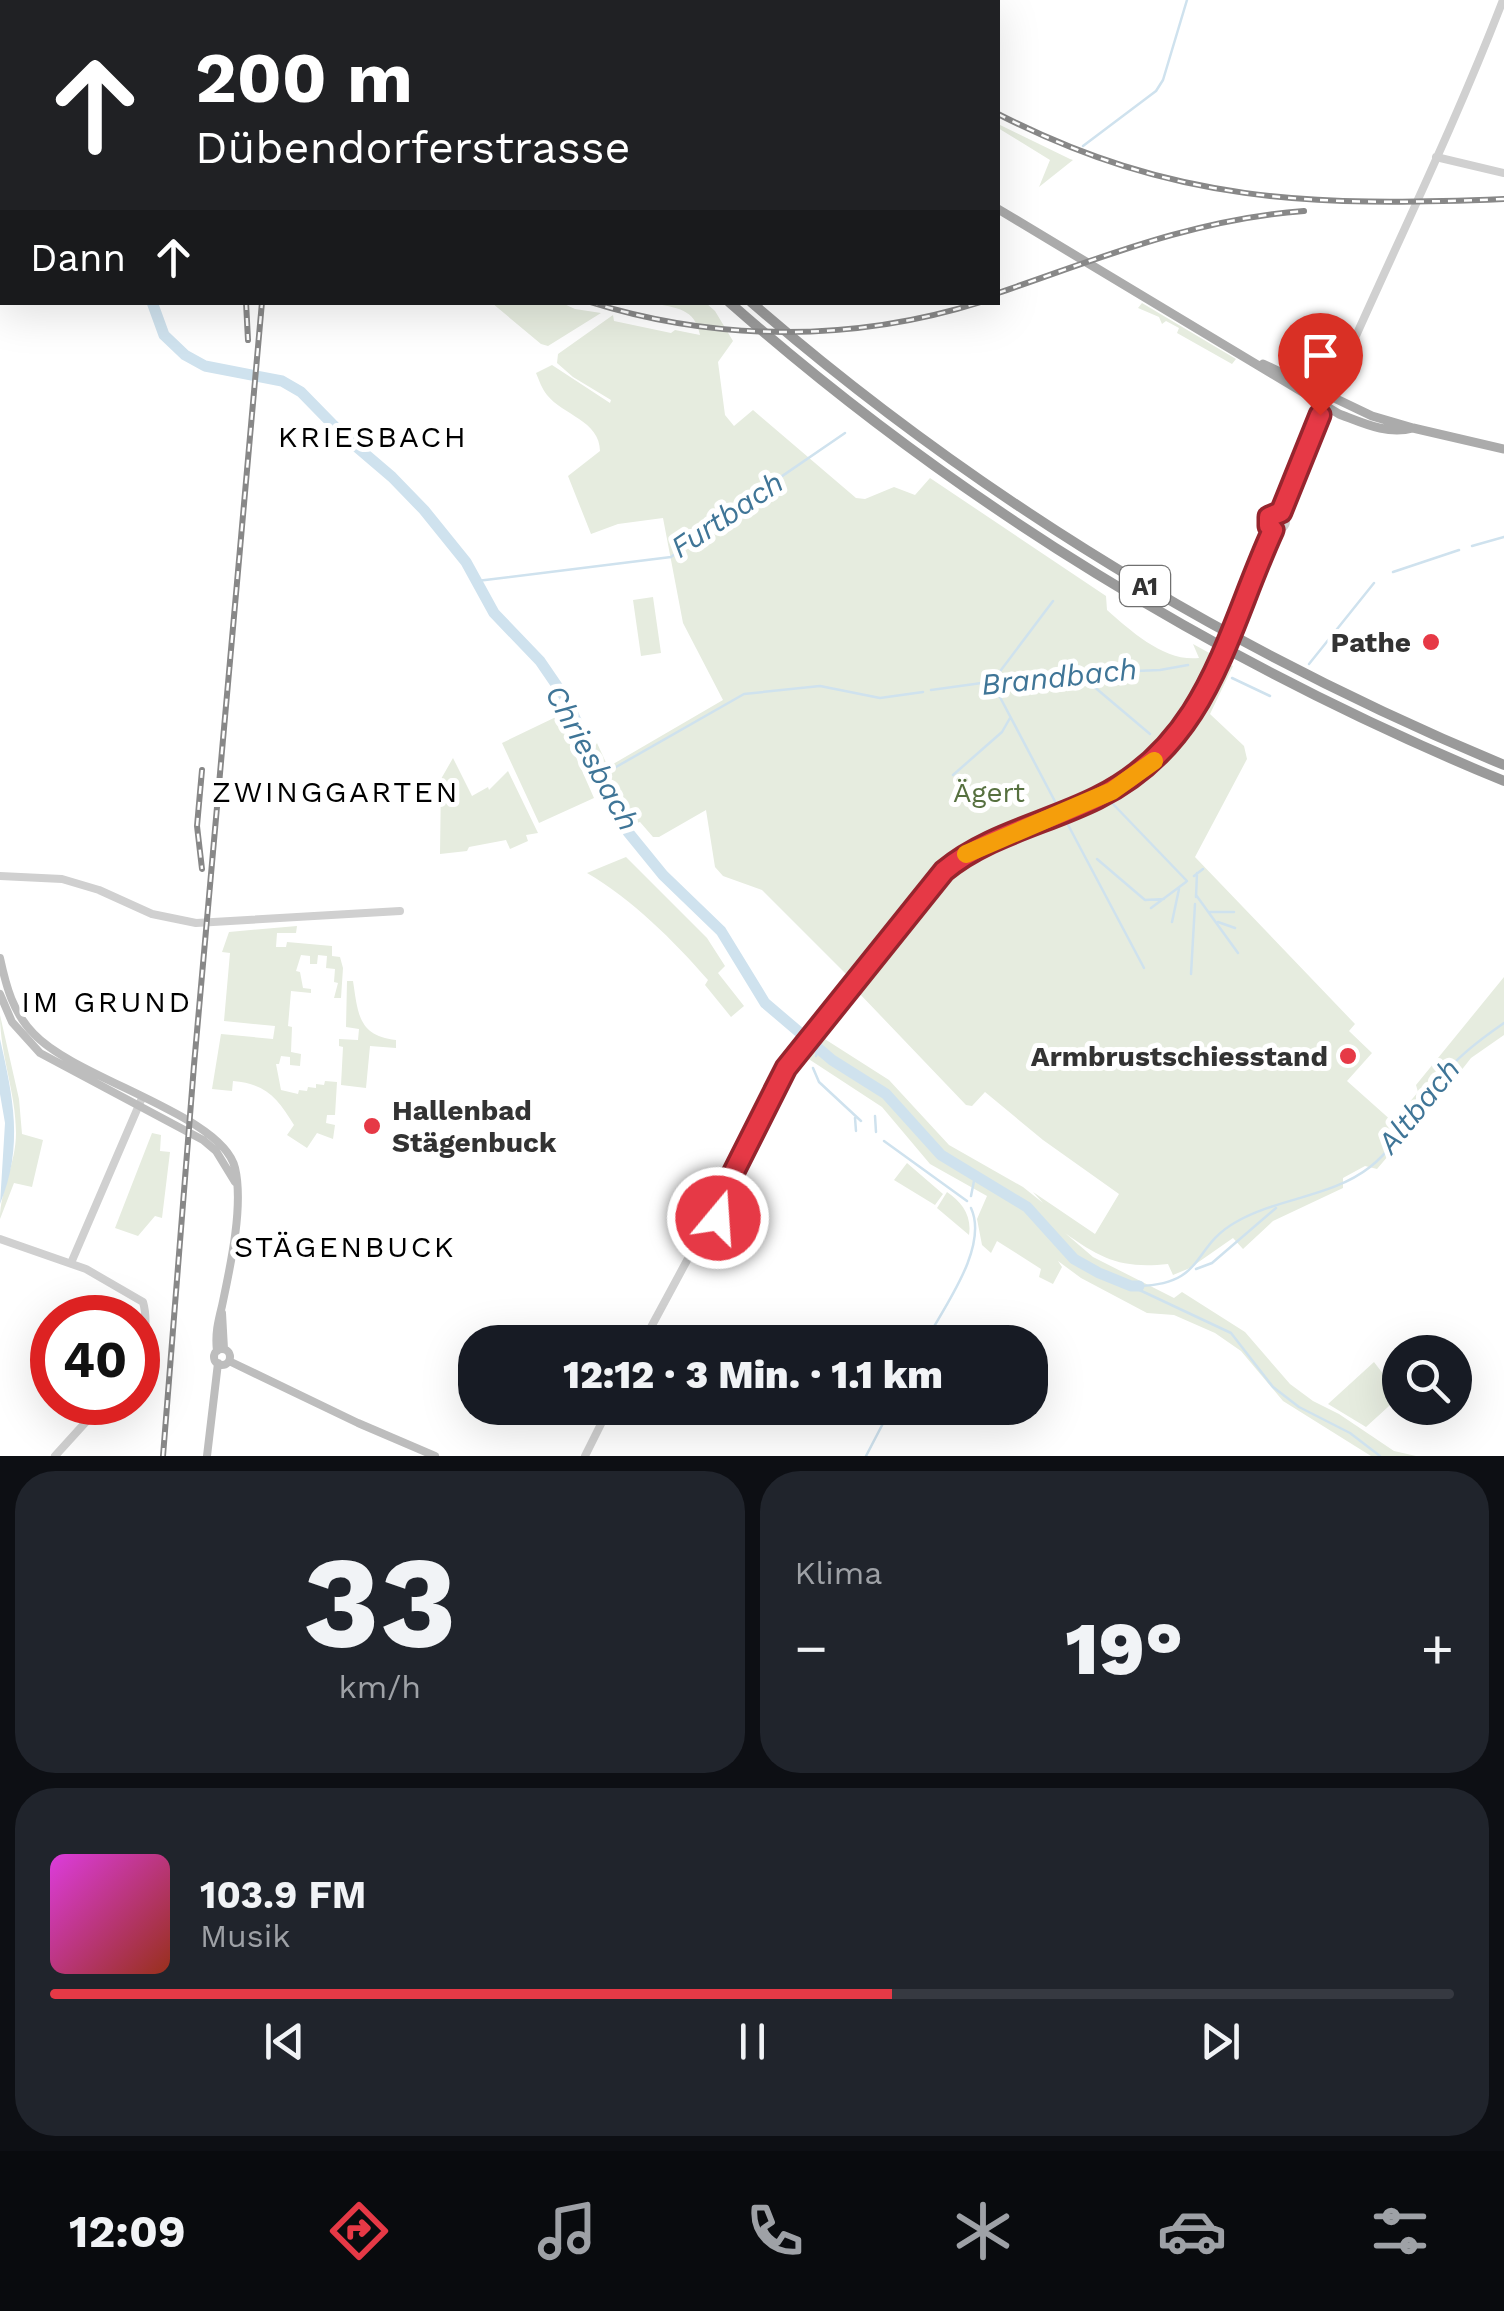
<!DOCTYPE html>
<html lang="de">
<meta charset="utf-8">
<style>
body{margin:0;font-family:"Work Sans",sans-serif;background:#20242c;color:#f1f3f6;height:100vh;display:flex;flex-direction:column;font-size:38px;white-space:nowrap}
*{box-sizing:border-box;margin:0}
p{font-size:32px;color:#9ea1a6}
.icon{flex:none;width:55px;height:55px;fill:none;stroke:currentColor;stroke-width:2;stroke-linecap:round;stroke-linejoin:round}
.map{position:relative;height:1456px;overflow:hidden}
.details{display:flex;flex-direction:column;gap:15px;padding:15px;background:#0d0f14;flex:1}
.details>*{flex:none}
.hud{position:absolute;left:0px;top:0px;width:1000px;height:305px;box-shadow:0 10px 40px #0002;background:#202124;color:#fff;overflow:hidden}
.tools{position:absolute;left:1382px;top:1335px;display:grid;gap:20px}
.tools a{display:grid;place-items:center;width:90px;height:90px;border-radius:50%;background:#171b24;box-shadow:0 10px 40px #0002;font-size:50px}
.speed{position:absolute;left:30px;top:1295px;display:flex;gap:20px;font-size:50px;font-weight:700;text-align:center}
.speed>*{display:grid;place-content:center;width:130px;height:130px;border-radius:50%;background:#171b24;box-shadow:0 10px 40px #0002;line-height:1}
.speed .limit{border:15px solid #d22;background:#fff;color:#111}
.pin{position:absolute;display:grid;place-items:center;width:85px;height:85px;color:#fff;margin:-102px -42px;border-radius:50% 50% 50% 0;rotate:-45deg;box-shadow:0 0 10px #0007}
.pin .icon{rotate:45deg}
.me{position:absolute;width:110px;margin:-55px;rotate:18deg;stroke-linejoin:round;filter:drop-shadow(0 0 8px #0008)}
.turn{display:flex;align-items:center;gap:35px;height:210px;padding:0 30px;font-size:45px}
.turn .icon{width:130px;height:130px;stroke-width:2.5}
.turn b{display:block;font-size:70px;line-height:85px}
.then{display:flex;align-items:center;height:95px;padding:0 30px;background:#0003;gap:20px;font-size:38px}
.big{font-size:75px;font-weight:800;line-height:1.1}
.details .widget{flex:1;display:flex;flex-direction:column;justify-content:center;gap:15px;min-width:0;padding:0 35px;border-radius:40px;background:#20242c}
.details .dial{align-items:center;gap:0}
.dial b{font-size:130px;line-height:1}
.song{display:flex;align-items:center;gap:30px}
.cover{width:120px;height:120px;border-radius:15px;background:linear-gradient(135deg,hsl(300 70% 55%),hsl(10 70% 35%))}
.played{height:10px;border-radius:5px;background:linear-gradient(90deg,#e63946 60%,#363941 60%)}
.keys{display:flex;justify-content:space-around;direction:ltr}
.heat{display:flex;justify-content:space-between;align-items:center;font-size:55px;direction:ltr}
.details .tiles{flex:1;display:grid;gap:15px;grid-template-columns:1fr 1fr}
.widget:last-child{grid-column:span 2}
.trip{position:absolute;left:458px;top:1325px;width:590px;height:100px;border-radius:40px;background:#171b24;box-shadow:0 10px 40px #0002;font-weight:800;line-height:100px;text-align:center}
.tab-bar{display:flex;height:160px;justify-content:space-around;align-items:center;background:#090b0e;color:#9ea1a6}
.tab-bar .icon{width:70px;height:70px}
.tab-bar .on{color:#e63946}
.tab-bar b{font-size:45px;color:#f1f3f6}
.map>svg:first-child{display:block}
</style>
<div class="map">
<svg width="1504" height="1456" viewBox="0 0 1504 1456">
<rect width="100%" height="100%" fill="#fff"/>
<!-- green -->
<path fill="#e6ecdf" d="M998,124L1070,159L1073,160L1039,187L1050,160L998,128Z
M492,303H562L575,309L601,313L548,346L541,344Z
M652,303H706L715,311L733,341L718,362L725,415L734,426L753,410L856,498L865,499L894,487L915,495L930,478L1106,596L1107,610C1132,632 1165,662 1199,658L1193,644L1233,666L1210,714L1244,746L1247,759L1195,857L1355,1024L1349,1031L1372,1053L1347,1081L1393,1122L1418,1092L1416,1085L1504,977V1035L1471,1058L1409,1137L1406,1135L1377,1169L1365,1166L1343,1178V1188L1273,1221L1243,1249L1233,1238L1190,1268L1173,1275L1168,1264C1122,1269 1101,1259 1065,1233L1093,1257L1174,1298L1182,1292L1245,1332L1290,1384L1313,1401L1339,1414L1394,1451L1416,1456H1371L1283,1401L1241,1351L1215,1333L1174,1315L1147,1313L1081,1278L1058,1261L1062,1267L1053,1284L1039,1277L1041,1269L997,1241L991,1253L982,1245L977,1219L987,1196L930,1164L882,1107L804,1056L820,1036L889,1080L949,1145L1023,1187L1043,1203L1033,1192L1095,1234L1119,1194L1043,1140L985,1092L972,1106L966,1105L858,992L860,988L762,890L723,876L715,867L706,810L659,837H653L640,822L630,825L609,787L594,748L597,743L608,767L723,700L683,623L663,518L618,524L591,534L568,476L600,451C600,421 563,415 547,395C542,389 539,380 536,373L552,365L610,403L611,400L573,377L557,363L558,354L613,315L614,321L671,333L675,330L700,335C695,308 676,308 652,303Z
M1142,303L1236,359L1232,364L1177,333L1179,328L1166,321L1162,324L1159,317L1138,308Z
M653,597L661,653L641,656L633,600Z
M558,716L594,798L539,823L502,743Z
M453,758L472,796L488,787L489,790L508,771L538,833L526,835L528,841L510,849L506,840L469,847L467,851L440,854L441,779Z
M626,857L707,938L725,966L718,973L744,1006L731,1017L705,985L708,980C674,941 632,899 587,873Z
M297,926L296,933H277L276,947H286L287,942L332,946V956L340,957L343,968L341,998H334L338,983L334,982L335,969L326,968L327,956L318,955L317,964H310V956L301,955L296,971L300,972L303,988L311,989V993L291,991L288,1026L292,1027L291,1052L301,1054L300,1066L290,1065V1057L281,1056L279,1064H276L281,1090L298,1094L299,1090L307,1091L308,1087L316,1088V1084L324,1085L325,1081L337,1082L335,1115H327L326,1123L335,1125L333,1139L317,1133L307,1148L287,1135L294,1125C278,1099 267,1084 233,1081L232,1091L212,1089L221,1034L273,1039L275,1026L224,1021L230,953L222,952L229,932Z
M347,981H353C358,1013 358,1036 396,1040V1048L370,1046L366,1088L341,1085L343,1047L339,1046V1039L358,1040L359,1029L346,1027Z
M0,1015L19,1099L22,1134L43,1140L32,1187L14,1183L0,1219C0,1190 16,1164 16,1133C16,1093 0,1055 0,1015Z
M152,1133L161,1135L160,1151L170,1152L162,1218L155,1216L138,1236L115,1228Z
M907,1163L943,1194L935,1205L894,1180Z
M947,1192C962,1202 972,1216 969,1235L937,1208Z
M1374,1362L1400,1396L1366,1427L1328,1404Z"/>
<!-- water -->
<path fill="#cfe2ee" d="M0,1039C13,1097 24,1146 0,1204L5,1123L0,1094Z"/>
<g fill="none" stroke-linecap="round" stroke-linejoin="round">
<!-- stream -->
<path stroke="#cfe2ee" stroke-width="2.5" d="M599,0L600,2
M683,2L686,1
M1083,146L1156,91L1163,80L1187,0
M1472,546L1504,537
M1393,572L1459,550
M477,581L671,557L737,507L845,433
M1053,601L992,682L1059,809
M1309,664L1374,583
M1079,674L1150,734
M1232,678L1270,696
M931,690L1040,675L1160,670L1188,665
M599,771H609L744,694L820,686L880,698L923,692
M953,775L1002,732L1010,718
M1113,804L1187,881
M1066,821L1144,968
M1097,859L1145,900L1164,899
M1194,876L1203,869
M1196,895L1238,953
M1196,897L1197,873
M1151,908L1186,882
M1210,912H1234
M1172,922L1179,889
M1218,922L1235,928
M1191,974L1195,904
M816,1056L818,1049
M813,1068L819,1082L861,1121
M875,1116L876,1132
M855,1118L856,1131
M884,1141L967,1201
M971,1196L975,1176
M1196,1269L1212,1263L1276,1208
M1131,1286L1231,1333L1273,1387L1299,1407L1350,1433L1380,1456
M1139,1286C1206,1284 1191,1247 1236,1222C1277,1198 1332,1197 1370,1167C1397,1146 1415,1110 1436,1083C1456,1058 1478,1041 1504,1023
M925,1342C944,1307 989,1247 971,1208
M866,1456L891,1408"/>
<!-- river -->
<path stroke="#cfe2ee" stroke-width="11" d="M0,97H2
M152,302L164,335L185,355L205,366L282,381L301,392L344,436L392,477L424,510L466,562L494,613L540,661L566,699L628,832L663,875L721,931L765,1003L832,1060L886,1094L941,1155L1027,1207L1074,1259L1099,1273L1131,1286H1139"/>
<!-- tertiary -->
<path stroke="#d0d0d0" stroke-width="8" d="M1436,157L1504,173
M1268 521a9 9 0 1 1 18 0a9 9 0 1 1-18 0Z
M1281,513C1348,339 1436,174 1503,0
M1237,619L1273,530
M0,876L62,879L99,890L152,914L196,923L400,911
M700 1219a9 9 0 1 1 18 0a9 9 0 1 1-18 0Z
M713,1211L786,1068L944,871C969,850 997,841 1026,829C1117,792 1177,762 1217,666
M0,1239L86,1269L143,1302C148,1319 145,1347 138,1364
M71,1263L142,1098
M643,1342L705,1227
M55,1456L104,1402
M585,1456L609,1408"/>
<!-- secondary -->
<path stroke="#bdbdbd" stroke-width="8" d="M0,958C6,986 13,1013 34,1034C76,1079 223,1115 235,1168C244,1206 230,1268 222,1306C218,1322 215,1334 217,1351
M0,994L12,1022L40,1053L203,1140L216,1151L235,1182
M222,1313L224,1349
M214 1357a8 8 0 1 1 16 0a8 8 0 1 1-16 0Z
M229,1361L358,1423L435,1456
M207,1456L218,1363"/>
<!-- primary -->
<path stroke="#ababab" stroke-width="9" d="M755,0L757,2
M998,209L1339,414C1363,423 1387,435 1413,428
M1263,364L1372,416L1413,428L1504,449"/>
<!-- motorway -->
<path stroke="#9a9a9a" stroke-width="10" d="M433,0L435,2
M452,0L454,2
M729,302C958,504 1222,665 1504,781
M751,302C976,497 1230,651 1504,765"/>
<!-- tram -->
<path stroke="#888" stroke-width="2.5" d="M0,19L2,4"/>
<!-- rail casing -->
<g stroke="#888" stroke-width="6">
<path id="rail" d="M61,0L65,2
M108,0L111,2
M833,0L835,2
M301,2V0
M998,114C1172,203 1313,207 1504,199
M998,293C1100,258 1195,219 1304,211
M246,302L248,340
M590,302C717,342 854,342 981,302
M202,770L197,826L202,869
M163,1456L194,1065L262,302"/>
</g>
<!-- rail -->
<use href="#rail" stroke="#fff" stroke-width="2.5" stroke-dasharray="8" stroke-linecap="butt"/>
<!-- tertiary-bridge -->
<path stroke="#d0d0d0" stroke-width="8" d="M1217,666L1237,619"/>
</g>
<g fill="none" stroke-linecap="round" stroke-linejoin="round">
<!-- route casing -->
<g stroke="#96252e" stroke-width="25">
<path id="route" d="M718,1218L714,1211L786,1068L944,871C987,835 1047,823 1097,798C1209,743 1226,633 1273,530L1269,526V517L1281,512L1320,415"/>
</g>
<!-- route -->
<use href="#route" stroke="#e63946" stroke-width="18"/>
<!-- slow -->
<path stroke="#f59e0b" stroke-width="18" d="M966,854L1112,791L1154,761"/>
</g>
<!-- markers -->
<g fill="#e63946" stroke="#fff" stroke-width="4">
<circle cx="1431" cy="642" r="10"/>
<circle cx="1348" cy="1056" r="10"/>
<circle cx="372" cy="1126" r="10"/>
</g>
<g text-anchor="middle" stroke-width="10" stroke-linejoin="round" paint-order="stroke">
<!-- shield labels -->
<rect fill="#fff" stroke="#707070" stroke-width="2.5" x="1120" y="566" width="50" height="40" rx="8"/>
<g font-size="25" font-weight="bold" fill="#333">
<text x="1145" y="595">A1</text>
</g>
<!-- poi labels -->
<g font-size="28" font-weight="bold" fill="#333" stroke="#fff" text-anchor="end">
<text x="1411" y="652">Pathe</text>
<text x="1328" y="1066">Armbrustschiesstand</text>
<text x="392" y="1120" text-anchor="start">Hallenbad<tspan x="392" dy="32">Stägenbuck</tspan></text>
</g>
<!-- park labels -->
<g font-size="28" fill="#56703f" stroke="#fff">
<text x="989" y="802">Ägert</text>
</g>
<!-- neighbourhood labels -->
<g font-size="30" letter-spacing="2.5" fill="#000" stroke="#fff">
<text x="373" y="447">KRIESBACH</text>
<text x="336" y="802">ZWINGGARTEN</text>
<text x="107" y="1012">IM GRUND</text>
<text x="345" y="1257">STÄGENBUCK</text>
</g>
<!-- water labels -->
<g font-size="30" font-style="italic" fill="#3f7597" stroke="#fff">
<text transform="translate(727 515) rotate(-34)" y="10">Furtbach</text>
<text transform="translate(1059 677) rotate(-6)" y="10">Brandbach</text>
<text transform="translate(592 758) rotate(61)" y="10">Chriesbach</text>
<text transform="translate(1419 1106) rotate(-51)" y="10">Altbach</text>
</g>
</g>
</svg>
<div class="tools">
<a><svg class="icon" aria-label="search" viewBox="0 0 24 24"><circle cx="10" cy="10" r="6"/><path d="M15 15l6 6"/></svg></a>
</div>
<div class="speed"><div class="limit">40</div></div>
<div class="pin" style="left:1320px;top:415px;background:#d93025"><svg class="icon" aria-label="arrive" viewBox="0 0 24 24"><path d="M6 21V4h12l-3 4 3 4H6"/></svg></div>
<svg class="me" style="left:718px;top:1218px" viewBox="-20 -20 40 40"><circle r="17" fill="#e63946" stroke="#fff" stroke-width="3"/><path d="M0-11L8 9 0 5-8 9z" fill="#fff"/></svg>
<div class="trip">12:12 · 3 Min. · 1.1 km</div>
<div class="hud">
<div class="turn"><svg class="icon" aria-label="ahead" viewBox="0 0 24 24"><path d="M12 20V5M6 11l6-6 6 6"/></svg><div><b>200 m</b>Dübendorferstrasse</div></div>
<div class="then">Dann<svg class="icon" aria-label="ahead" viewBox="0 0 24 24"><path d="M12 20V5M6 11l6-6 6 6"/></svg></div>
</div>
</div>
<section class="details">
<div class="tiles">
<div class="widget dial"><b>33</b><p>km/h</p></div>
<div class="widget"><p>Klima</p>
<div class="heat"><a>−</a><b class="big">19°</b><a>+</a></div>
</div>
<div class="widget">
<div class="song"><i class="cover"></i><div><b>103.9 FM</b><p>Musik</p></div></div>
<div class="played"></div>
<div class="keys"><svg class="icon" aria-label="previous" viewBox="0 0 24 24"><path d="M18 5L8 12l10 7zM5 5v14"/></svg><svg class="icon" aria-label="pause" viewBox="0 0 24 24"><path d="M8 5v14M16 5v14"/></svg><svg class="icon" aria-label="next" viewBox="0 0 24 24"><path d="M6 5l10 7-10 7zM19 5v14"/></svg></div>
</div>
</div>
</section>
<nav class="tab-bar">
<b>12:09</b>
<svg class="icon on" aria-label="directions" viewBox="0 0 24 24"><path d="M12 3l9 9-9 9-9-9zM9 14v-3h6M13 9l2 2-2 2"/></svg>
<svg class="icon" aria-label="music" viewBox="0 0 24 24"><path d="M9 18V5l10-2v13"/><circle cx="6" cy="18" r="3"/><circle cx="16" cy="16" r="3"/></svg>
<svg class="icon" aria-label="phone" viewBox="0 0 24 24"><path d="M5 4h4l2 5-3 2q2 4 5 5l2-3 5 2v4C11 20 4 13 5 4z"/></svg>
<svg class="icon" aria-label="climate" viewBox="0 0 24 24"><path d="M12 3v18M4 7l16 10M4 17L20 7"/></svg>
<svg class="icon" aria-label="car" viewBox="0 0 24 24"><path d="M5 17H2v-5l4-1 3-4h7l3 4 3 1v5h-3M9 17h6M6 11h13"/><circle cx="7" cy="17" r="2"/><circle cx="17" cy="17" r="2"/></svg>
<svg class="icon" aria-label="filters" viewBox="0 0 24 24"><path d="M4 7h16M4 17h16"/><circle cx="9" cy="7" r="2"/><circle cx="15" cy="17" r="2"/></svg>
</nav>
